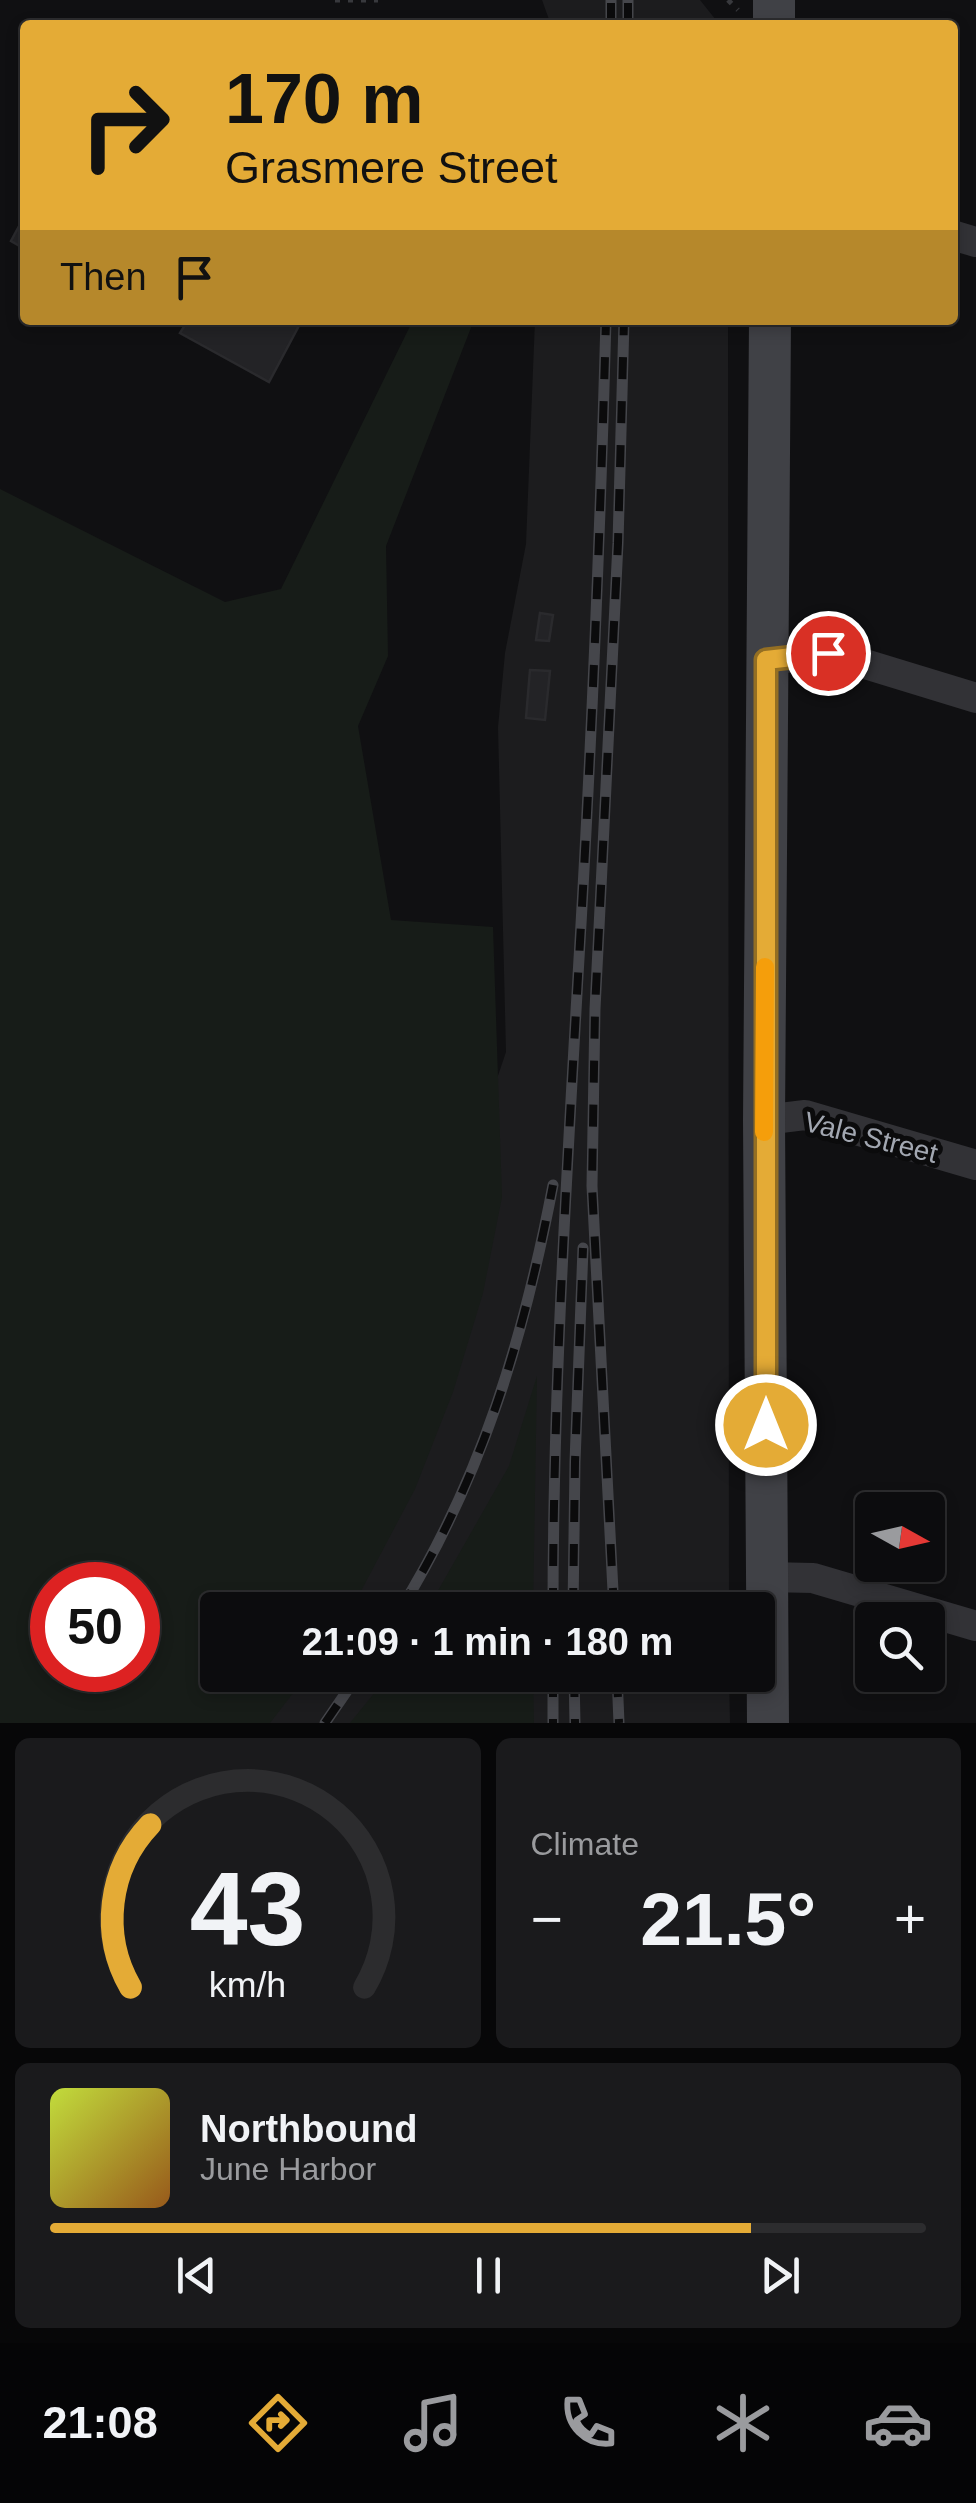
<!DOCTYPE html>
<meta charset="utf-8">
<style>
body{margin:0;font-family:Helvetica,sans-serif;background:#1a1a1c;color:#f1f3f6;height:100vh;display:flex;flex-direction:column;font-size:38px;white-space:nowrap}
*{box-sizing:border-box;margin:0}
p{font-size:32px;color:#9a9b9e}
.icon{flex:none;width:55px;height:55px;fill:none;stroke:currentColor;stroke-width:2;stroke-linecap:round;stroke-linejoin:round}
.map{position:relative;height:1723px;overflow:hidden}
.sheet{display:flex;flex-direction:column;gap:15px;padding:15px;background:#070708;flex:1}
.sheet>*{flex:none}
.guide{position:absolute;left:20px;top:20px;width:938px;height:305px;border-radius:10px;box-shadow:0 5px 15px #0003,0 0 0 2px #2c2c2e;background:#e4ab36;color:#111;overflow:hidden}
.needle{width:65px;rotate:98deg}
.fabs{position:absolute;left:855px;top:1492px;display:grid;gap:20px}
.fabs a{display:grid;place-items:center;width:90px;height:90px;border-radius:10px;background:#0c0c0e;box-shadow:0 5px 15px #0003,0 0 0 2px #2c2c2e;font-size:50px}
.speed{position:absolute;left:30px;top:1562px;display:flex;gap:20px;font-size:50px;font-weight:700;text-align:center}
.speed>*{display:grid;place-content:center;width:130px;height:130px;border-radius:50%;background:#0c0c0e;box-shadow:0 5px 15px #0003,0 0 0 2px #2c2c2e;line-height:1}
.speed .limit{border:15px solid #d22;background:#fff;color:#111}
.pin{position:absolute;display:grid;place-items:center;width:85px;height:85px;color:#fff;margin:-42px;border:5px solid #fff;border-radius:50%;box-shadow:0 2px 10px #0007}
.me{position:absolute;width:110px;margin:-55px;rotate:0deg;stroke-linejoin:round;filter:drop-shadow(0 0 8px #0008)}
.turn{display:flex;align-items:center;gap:35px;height:210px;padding:0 40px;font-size:45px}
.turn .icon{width:130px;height:130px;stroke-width:2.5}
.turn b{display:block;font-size:70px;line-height:85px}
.then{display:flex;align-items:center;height:95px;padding:0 40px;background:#0003;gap:20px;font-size:38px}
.big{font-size:75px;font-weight:700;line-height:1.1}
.sheet .tile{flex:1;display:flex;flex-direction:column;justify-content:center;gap:15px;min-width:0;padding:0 35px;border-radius:15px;background:#1a1a1c}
.sheet .dial{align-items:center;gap:0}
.dial svg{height:260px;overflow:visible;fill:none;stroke:#2c2c2e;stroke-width:7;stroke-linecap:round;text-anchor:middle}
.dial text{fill:#f1f3f6;stroke:none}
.song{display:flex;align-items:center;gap:30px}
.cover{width:120px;height:120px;border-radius:15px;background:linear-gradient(135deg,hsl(70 70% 55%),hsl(30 70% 35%))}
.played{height:10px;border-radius:5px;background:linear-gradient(90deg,#e4ab36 80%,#2c2c2e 80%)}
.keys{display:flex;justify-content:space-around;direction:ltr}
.heat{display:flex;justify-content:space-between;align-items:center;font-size:55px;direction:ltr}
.sheet .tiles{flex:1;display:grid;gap:15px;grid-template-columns:1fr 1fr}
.tile:last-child{grid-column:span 2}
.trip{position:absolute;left:200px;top:1592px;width:575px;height:100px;border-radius:10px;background:#0c0c0e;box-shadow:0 5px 15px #0003,0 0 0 2px #2c2c2e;font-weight:700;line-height:100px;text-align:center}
.tab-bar{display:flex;height:160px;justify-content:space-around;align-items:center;background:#050506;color:#9a9b9e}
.tab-bar .icon{width:70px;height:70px}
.tab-bar .current{color:#e4ab36}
.tab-bar b{font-size:45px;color:#f1f3f6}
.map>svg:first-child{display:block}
</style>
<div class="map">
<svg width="976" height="1723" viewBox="0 0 976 1723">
<rect width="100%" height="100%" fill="#101012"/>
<!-- built -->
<path fill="#1c1c1e" d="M542,0H700L720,25H551Z
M535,320H728L729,1610H274L368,1461L506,1052L498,727L505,653L526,544Z
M232,1675H729L730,1723H190Z"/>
<!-- green -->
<path fill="#171c18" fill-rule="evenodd" d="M413,320H474L386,546L388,656L358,726L391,920L493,927L502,1197L483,1293L453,1392L415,1489L351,1610H218V1675H307L270,1723H0V489L225,602L281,589ZM52,1585H138V1670H52Z
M537,1376L533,1610H427L509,1466Z
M389,1675H533L534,1723H350Z"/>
<!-- building -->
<path fill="#232326" stroke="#2a2a2d" stroke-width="2.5" d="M25,215V249L11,241Z
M188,320H302L269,382L180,333Z
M540,613L553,615L549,641L536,640Z
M530,670L550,671L545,720L526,718Z"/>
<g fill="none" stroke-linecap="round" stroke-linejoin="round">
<!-- path -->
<path stroke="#38393d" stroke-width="5" stroke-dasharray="5 8" stroke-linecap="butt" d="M335,0H378
M728,0L738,10"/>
<!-- street -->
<path stroke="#323236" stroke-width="30" d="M952,235L976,242
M767,660L829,653L976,698
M764,1120L805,1115L976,1165
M767,1577L813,1578L976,1626"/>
<!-- secondary -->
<path stroke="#404146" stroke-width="42" d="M774,0V25
M768,1723L764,1120L770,320"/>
<!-- rail casing -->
<g stroke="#45464b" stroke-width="11">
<path id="rail" d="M611,25V0
M628,25V0
M400,1610C482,1478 524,1337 553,1185
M553,1610C553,1398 566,1188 578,976C591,758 600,539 606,320
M573,1610L575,1462L583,1248
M614,1610L592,1186L595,1009L618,543L624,320
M553,1675V1723
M574,1675L575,1723
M617,1675L619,1723
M325,1723L358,1675"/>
</g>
<!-- rail -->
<use href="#rail" stroke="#0b0b0c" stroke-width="8" stroke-dasharray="22" stroke-linecap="butt"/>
</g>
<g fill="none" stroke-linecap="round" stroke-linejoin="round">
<!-- route casing -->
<g stroke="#946f23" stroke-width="25">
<path id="route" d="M766,1425V660L828,653"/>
</g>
<!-- route -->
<use href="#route" stroke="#e4ab36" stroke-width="18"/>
<!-- slow -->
<path stroke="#f59e0b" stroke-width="18" d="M764,1132L765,967"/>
</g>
<g text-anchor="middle" stroke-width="10" stroke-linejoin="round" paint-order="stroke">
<!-- street labels -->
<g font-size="28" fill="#a2a7b1" stroke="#0b0b0c">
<text transform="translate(871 1137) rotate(14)" y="10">Vale Street</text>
</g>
</g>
</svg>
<div class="fabs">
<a><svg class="needle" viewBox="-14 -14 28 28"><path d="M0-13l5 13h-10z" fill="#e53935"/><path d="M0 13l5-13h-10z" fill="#9a9b9e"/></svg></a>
<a><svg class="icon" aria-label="search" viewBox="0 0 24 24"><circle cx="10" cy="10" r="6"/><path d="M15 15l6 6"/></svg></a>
</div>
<div class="speed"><div class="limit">50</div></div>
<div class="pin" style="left:828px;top:653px;background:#d93025"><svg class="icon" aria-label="arrive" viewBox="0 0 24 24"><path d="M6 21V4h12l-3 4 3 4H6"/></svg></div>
<svg class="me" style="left:766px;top:1425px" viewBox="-20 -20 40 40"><circle r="17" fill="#e4ab36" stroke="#fff" stroke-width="3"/><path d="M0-11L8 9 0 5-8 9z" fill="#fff"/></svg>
<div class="trip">21:09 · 1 min · 180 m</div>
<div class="guide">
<div class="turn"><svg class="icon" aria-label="right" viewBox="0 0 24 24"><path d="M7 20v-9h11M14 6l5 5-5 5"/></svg><div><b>170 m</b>Grasmere Street</div></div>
<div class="then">Then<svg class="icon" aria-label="arrive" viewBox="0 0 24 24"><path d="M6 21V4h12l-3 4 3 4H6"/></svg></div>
</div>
</div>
<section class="sheet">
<div class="tiles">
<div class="tile dial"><svg viewBox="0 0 100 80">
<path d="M14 69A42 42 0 1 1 86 69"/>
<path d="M14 69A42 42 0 0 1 20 19" stroke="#e4ab36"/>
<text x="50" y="56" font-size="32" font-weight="700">43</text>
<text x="50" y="72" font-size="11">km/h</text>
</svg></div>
<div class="tile"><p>Climate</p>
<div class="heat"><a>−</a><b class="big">21.5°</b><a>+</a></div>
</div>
<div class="tile">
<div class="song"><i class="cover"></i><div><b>Northbound</b><p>June Harbor</p></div></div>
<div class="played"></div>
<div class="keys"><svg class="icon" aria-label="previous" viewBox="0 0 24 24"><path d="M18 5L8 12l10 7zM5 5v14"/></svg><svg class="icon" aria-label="pause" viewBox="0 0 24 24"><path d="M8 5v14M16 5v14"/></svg><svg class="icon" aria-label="next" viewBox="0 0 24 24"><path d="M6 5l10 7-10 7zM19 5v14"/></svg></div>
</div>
</div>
</section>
<nav class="tab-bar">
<b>21:08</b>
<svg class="icon current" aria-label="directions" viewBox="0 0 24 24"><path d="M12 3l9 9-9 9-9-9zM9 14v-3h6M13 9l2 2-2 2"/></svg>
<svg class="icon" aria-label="music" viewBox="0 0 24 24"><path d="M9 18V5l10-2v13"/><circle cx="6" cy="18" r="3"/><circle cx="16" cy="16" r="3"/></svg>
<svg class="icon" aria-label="phone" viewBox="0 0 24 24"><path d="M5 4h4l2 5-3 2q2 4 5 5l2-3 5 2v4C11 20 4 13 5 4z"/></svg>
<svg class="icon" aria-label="climate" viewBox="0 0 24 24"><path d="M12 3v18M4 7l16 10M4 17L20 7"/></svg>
<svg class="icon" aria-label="car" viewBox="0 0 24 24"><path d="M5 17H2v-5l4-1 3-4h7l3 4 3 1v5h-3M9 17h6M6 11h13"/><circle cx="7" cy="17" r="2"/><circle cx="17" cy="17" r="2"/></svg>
</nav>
